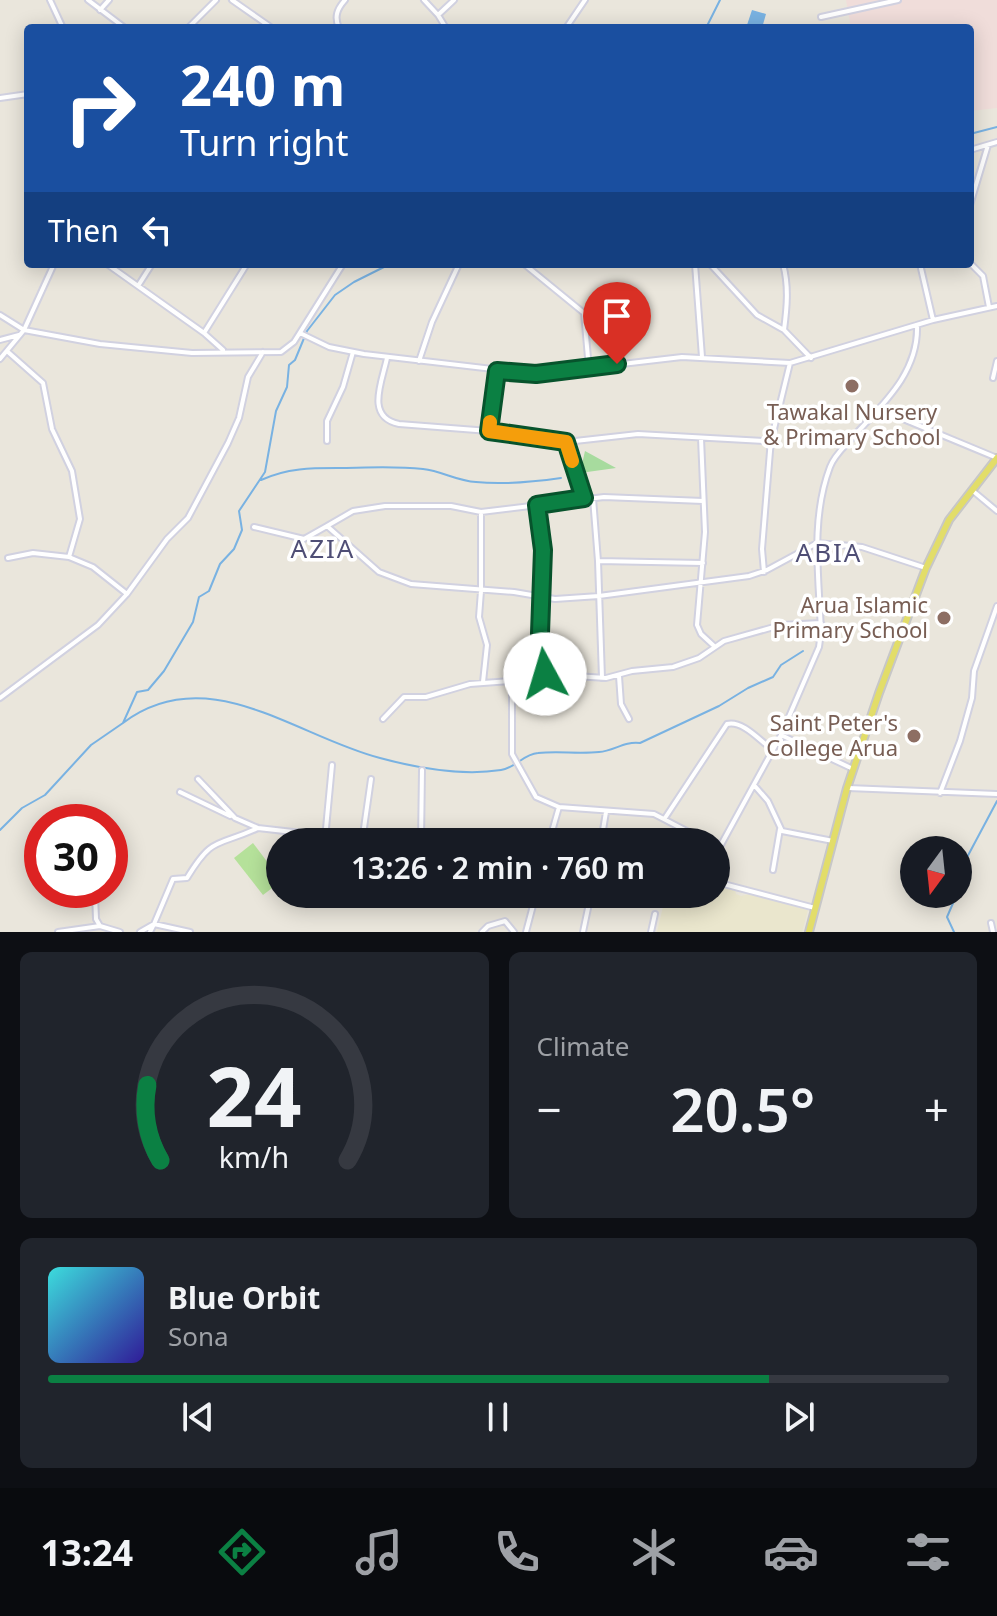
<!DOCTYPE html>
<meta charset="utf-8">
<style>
body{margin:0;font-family:"Noto Sans",sans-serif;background:#20242c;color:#f1f3f6;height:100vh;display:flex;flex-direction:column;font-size:30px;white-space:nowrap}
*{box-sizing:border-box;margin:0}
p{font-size:26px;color:#9ea1a6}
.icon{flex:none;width:44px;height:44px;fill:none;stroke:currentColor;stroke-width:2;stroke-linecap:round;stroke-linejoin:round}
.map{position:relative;height:932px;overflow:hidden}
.panel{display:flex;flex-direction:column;gap:20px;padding:20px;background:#0d0f14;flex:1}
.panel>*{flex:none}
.guide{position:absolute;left:24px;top:24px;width:950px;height:244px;border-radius:8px;box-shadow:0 4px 20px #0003;background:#1a4fa0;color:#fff;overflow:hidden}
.needle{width:52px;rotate:195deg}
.fabs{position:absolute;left:900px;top:836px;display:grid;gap:16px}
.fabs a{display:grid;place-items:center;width:72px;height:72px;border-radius:50%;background:#171b24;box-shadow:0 4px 20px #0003;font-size:40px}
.speed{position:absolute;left:24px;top:804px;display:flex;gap:16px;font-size:40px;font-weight:700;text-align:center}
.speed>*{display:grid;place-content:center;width:104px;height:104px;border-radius:50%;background:#171b24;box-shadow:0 4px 20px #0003;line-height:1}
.speed .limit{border:12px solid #d22;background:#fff;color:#111}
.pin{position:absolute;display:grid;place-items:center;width:68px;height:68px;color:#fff;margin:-82px -34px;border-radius:50% 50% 50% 0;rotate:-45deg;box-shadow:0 0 8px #0007}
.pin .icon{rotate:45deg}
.me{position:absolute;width:88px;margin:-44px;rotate:354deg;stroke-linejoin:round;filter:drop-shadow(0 0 6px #0008)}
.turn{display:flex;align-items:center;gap:28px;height:168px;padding:0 24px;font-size:36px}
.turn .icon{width:104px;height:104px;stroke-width:2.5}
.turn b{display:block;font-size:56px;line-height:68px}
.then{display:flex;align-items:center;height:76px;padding:0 24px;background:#0003;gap:16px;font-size:30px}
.big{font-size:60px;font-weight:600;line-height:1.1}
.panel .tile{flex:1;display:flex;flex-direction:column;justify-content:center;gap:12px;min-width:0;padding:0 28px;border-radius:12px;background:#20242c}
.panel .dial{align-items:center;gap:0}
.dial svg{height:208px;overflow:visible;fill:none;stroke:#363941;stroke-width:7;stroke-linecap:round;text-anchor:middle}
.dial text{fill:#f1f3f6;stroke:none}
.song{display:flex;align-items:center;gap:24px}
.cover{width:96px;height:96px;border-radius:12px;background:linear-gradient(135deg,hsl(180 70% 55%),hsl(250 70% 35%))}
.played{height:8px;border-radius:4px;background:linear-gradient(90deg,#0b8043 80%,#363941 80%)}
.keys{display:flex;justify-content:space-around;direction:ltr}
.heat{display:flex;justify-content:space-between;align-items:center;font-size:44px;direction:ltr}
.panel .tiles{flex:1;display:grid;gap:20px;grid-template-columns:1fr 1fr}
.tile:last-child{grid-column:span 2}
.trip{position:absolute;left:266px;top:828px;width:464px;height:80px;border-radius:40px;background:#171b24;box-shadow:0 4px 20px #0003;font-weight:600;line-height:80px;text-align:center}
.tab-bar{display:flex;height:128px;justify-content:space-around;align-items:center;background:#090b0e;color:#9ea1a6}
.tab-bar .icon{width:56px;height:56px}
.tab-bar .current{color:#0b8043}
.tab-bar b{font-size:36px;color:#f1f3f6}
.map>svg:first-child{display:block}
</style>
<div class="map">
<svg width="997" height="932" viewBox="0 0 997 932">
<rect width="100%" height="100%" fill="#eae6dc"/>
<!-- education -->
<path fill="#eae6cd" d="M716,886L735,890L736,894L741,896L749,894L808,910L802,932H657L666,894H716Z"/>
<!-- medical -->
<path fill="#f0ddda" d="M846,0H997V108L970,111V28H851Z"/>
<!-- green -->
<path fill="#a7db9e" d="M585,451L616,468L580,473Z"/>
<!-- pitch -->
<path fill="#b5e19a" d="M253,843L280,879V882L263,895L234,858Z"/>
<!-- water -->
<path fill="#79b2e2" d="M752,10L766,14L762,28H746Z"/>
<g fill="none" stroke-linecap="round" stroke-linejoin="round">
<!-- stream -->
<path stroke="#79b2e2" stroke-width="2" d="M706,28L720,0
M970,134L997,127
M261,480C289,467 315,468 345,468C372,467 397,466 423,469C442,471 457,481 476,482C504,485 533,482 561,478
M123,723C208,659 297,737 380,758C417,768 463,776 501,770C516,768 523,754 538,753C558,751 579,754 599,752C614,751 624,741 640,743L719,706L748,688L773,677L781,665L803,651
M0,830L22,808L45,795L91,745L123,723L137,692L148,690L164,671L193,622L199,597L209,591L220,564L234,549L242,530L239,511L265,472L276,411L287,387L289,365L295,360L307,331L335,295L354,282L390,264
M958,892L964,863L997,801
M954,932L947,917L957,894"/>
<!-- minor casing -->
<g stroke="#d1d1e0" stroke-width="8">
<path id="minor" d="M50,0L63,28
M88,0L125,28
M232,0L272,28
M424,0L438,15L446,28
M100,10L109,0
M438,15L454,0
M821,17L898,0
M188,28L216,0
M339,28C334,17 337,9 345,0
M566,28L585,0
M0,98L28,94
M970,150L997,142
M970,205L988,145
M970,263L983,276L989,307
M107,264L204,333L223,350
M524,264L584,313L589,369
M695,264L702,357
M710,264L757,315L784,330L811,358
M783,264C789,286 787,307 784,330
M920,264L933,320
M138,286L152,264
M0,315L24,330L100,344L192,353L281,352L294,342L343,264
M204,333L247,264
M300,333L329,347L364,354L536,374L682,357L790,363L933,320L997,306
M0,340L19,335
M8,352L43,383L52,429L72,471L80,519L69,557L93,567L127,594
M387,358C382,382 365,417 399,424L489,431L566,442L638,434L766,441L773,433L790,363
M0,359L24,330L54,264
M419,361L432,322L459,264
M993,378L997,361
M879,409L997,458
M489,431L497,371
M701,438L705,532L697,625L701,634L714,646
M327,441V421L343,387L353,352
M566,442L584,498
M973,491L997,511
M593,498L598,561L602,678
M537,506L543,550L540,633L545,674
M481,512V591L479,617L487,645L483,682
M327,526L353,511L385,506H451L481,512L604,497L703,501
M254,527L304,539L327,526L379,572L411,584L514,592L555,599L599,596L749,576L767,570L817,543L862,547L926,568
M8,558L33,553L69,557
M598,561L703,563
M764,572L762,549L771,439
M619,676L621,704L629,719
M512,681V754L536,797L559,807L654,814L708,842
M0,698L98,625L127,594L167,539L188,518L228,443L239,418L248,377L263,352
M383,719L404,697H426L470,684L522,680L545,674L606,678L632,671L673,667L699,658L724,641L781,625L821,623
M781,735L853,769
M198,779L235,818L258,828L302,833L336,842
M754,785L768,801L782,831L833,841
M848,788L997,794
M180,792L230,816
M940,793L960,741L972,698L974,671L997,606
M665,818L727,724C743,720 760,741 773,750
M325,839L332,765
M362,842L371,779
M421,842L422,770
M549,842L559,807
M601,842L606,812
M716,854L781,735L819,647L821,632C819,578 810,520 830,467C834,456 844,447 852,438C882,405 919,373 917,325
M773,870L780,829
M716,882L815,908
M89,890L95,894L96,919L100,926L120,932
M991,923L993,932
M58,932L100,926
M140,932L154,924L173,879L187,878C213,835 217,847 258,828
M150,932L154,924L190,932
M482,932L488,926L505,921L514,932
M526,932L536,894
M583,932L591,894
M651,932L655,914"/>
</g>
<!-- primary casing -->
<g stroke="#c7c7c7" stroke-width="10">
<path id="primary" d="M809,932L847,788L879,693L926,568L949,520L997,458"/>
</g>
<!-- minor -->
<use href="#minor" stroke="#fff" stroke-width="4"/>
<!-- primary -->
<use href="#primary" stroke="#e2dd69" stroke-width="6"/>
</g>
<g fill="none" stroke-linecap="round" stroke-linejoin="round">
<!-- route casing -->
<g stroke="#07532c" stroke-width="20">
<path id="route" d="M545,674L540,633L543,550L537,505L584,498L566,442L489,431L497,371L536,374L617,364"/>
</g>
<!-- route -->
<use href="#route" stroke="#0b8043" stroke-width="14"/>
<!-- slow -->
<path stroke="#f59e0b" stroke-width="14" d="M490,422L489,431L566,442L572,461"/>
</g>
<!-- markers -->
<g fill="#8d6e63" stroke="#fff" stroke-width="3">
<circle cx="852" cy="386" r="8"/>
<circle cx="944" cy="618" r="8"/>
<circle cx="914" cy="736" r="8"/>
</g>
<g text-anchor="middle" stroke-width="7" stroke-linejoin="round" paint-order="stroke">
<!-- education labels -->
<g font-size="22" fill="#785e54" stroke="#fff" text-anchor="end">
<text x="852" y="420" text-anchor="middle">Tawakal Nursery<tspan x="852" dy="25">&amp; Primary School</tspan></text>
<text x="928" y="613">Arua Islamic<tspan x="928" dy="25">Primary School</tspan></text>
<text x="898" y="731">Saint Peter's<tspan x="898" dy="25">College Arua</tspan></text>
</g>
<!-- quarter labels -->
<g font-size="26" letter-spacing="2" fill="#4f4e75" stroke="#fff">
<text x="323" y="558">AZIA</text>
<text x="829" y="562">ABIA</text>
</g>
</g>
</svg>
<div class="fabs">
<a><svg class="needle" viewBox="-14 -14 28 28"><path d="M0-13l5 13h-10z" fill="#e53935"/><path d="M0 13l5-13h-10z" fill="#9ea1a6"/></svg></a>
</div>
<div class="speed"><div class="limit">30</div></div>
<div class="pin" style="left:617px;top:364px;background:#d93025"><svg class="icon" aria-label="arrive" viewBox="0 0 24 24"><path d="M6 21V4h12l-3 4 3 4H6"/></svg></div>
<svg class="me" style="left:545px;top:674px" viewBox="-20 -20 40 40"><circle r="19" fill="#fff"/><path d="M0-13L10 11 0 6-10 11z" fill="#0b8043"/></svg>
<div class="trip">13:26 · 2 min · 760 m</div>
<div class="guide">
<div class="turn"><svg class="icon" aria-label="right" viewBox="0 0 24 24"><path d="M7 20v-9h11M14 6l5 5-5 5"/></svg><div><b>240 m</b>Turn right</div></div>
<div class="then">Then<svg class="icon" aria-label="left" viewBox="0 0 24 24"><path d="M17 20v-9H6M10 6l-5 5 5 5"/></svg></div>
</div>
</div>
<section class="panel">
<div class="tiles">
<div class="tile dial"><svg viewBox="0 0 100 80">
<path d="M14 69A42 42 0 1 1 86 69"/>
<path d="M14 69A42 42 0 0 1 9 40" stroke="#0b8043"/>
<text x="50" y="56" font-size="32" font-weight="700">24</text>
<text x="50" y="72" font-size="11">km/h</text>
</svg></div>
<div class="tile"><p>Climate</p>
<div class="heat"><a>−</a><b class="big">20.5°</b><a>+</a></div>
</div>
<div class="tile">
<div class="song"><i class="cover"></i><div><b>Blue Orbit</b><p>Sona</p></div></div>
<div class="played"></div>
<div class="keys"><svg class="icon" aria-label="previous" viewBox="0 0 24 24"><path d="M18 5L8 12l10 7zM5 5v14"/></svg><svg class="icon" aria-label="pause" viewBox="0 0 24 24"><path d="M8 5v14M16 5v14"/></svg><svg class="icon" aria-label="next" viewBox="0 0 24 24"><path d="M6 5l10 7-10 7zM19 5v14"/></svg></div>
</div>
</div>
</section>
<nav class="tab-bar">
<b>13:24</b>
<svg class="icon current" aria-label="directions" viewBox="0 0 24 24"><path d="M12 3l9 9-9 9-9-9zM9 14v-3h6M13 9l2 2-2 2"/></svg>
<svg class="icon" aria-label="music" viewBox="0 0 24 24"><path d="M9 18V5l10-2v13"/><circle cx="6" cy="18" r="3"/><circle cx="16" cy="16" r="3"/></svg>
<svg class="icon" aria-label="phone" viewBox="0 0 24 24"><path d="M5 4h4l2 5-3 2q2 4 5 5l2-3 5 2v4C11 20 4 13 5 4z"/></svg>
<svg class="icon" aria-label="climate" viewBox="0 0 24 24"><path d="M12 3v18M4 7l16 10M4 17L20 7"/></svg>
<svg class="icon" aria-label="car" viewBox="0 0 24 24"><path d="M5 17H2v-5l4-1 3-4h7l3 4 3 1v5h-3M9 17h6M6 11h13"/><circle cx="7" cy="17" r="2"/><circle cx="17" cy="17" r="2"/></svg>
<svg class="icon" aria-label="filters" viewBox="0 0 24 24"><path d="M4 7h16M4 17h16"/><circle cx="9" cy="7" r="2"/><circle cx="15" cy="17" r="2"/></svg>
</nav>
